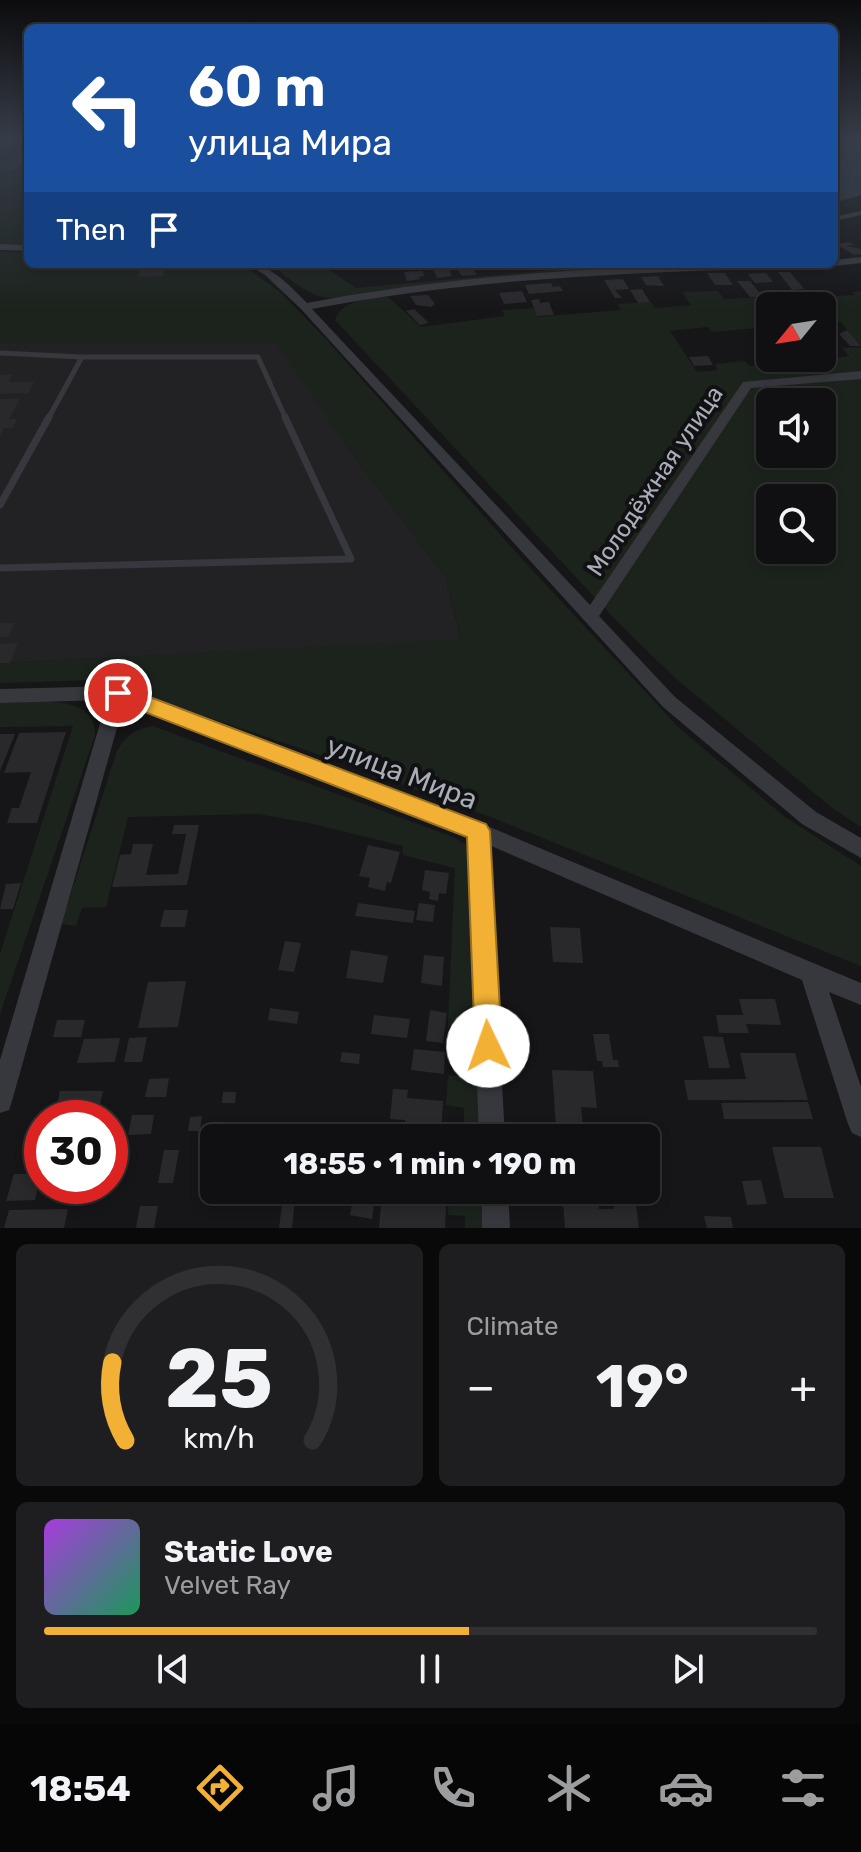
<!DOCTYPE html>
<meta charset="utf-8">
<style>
body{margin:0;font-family:Rubik,sans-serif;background:#1e1e20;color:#f1f3f6;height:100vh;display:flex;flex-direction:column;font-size:30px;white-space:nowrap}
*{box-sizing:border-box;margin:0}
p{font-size:26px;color:#9c9d9f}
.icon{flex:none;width:44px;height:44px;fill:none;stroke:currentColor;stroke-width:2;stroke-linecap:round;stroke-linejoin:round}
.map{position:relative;height:1228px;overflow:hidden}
.drawer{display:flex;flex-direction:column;gap:16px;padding:16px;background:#09090a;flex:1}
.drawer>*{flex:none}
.banner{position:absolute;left:24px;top:24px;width:814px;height:244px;border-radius:12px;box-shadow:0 4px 12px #0003,0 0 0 2px #303032;background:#1a4fa0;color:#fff;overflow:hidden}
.needle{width:52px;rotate:240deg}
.tools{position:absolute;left:756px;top:292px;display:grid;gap:16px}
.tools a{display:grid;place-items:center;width:80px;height:80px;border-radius:12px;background:#101012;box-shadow:0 4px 12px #0003,0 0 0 2px #303032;font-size:40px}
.speed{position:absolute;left:24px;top:1100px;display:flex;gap:16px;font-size:40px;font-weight:700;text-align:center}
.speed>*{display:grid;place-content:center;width:104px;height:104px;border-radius:50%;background:#101012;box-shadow:0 4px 12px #0003,0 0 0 2px #303032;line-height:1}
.speed .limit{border:12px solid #d22;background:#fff;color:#111}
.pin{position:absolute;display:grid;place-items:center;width:68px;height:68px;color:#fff;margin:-34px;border:4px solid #fff;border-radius:50%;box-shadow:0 2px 8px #0007}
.me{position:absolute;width:88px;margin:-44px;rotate:357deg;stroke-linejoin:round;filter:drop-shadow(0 0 6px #0008)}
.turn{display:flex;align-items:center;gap:28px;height:168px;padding:0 32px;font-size:36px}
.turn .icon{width:104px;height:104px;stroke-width:2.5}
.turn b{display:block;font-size:56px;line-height:68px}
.then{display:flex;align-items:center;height:76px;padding:0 32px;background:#0003;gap:16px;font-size:30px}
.big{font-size:60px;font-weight:700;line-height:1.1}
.drawer .tile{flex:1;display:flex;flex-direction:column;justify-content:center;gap:12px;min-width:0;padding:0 28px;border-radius:12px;background:#1e1e20}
.drawer .dial{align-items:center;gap:0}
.dial svg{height:208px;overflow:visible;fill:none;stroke:#303032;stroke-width:7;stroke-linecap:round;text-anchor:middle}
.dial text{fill:#f1f3f6;stroke:none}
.song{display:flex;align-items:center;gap:24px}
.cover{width:96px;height:96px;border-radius:12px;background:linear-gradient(135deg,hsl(280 70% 55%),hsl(150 70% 35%))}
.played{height:8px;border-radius:4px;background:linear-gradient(90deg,#f2b134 55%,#303032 55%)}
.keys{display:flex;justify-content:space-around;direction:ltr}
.heat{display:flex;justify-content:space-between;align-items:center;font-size:44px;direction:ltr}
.drawer .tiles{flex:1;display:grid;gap:16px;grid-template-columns:1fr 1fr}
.tile:last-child{grid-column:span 2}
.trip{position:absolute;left:200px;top:1124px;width:460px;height:80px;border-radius:12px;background:#101012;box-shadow:0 4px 12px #0003,0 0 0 2px #303032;font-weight:700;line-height:80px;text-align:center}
.menu{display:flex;height:128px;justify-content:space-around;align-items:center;background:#060607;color:#9c9d9f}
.menu .icon{width:56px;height:56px}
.menu .on{color:#f2b134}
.menu b{font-size:36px;color:#f1f3f6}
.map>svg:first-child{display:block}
</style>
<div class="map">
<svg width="861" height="1228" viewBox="0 0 861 1228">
<rect width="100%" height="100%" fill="#161618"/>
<!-- built -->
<path fill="#222225" d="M276,342L358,462L445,576L461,640L0,663V343Z"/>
<!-- green -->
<path fill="#1c231d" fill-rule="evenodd" d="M0,138H28V244H0Z
M0,251L28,253V264H241L280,292L325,338L522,559L679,728L785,817L861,866V966L493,818L338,761L97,680L0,683V663L461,639L445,576L358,462L276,343H0Z
M270,264H320L356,288L615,264L687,265L384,290C320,302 322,305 270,264Z
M718,291L724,299L766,297L769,300L855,295L853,292L861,291V345L840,322L822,323V306H770V327L712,332L708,327L670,331L697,372L718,370L715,364L745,361L750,366L760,364L758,360L776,359L785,371L833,367L826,359L849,356L842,348L861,347V827L831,807L674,677L617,621L335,320C342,300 369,299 386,295L421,327L505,316L502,310L534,308L538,317L621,310L618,304L651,302L655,308L691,305L682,292ZM770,402H822V454H770ZM770,498H822V550H770Z
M0,703C31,703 96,691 95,735L0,1014V954L73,726L0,727Z
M153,726L453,837L473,849L486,1138H464V1108L446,1105L448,1075L463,1077L465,1049L447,1046L455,868L403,855V846L309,823L258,814L128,817L106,907L82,908L76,926L61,924L117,751C126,735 135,729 153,726Z
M449,1190H486L487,1228H465V1216L448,1215Z"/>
<!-- water -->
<path fill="#2c353c" d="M834,138H861V195L834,203Z"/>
<!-- building -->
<path fill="#29292c" d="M23,153H28V159L14,170L1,169Z
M849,242L854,245L846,246L861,249V254L854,255L836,244Z
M447,264L452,276L437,278L432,266Z
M464,265L471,266L477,275L462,276L455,266Z
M142,267H166L163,276L138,277Z
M422,271L425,276L419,277L420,279L407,281L404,272Z
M778,272H790L804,289L792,290Z
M707,273H725L733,285H715Z
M766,273L773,282L755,283L748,274Z
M658,276L664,286L646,285L641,277Z
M623,279L629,289L615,290L622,298H615L604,280Z
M737,281H750L763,297H750Z
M551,283L553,287L560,286L563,291L529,294L525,285Z
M642,289L650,302L638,303L630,290Z
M522,291L527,302L504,304L499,293Z
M428,295L435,304L431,307L416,305L410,296Z
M539,299L540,303L549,302L554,315L537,316L531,300Z
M414,309L429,323L420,325L406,311Z
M847,330L861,346H850L839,334Z
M708,356L713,365L694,366L689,357Z
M13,374L9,382H34L28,393L0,394V375Z
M0,399H20L9,419H17L13,428H4L0,436Z
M0,623H15L8,637H0Z
M18,643L10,663H0V644Z
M66,732L37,823H7L12,808H19L31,772L4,773L19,733Z
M0,734H15L0,771Z
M174,825H199L187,885L112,887L120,855L131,854L133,844H153L146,875L178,874L186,834H172Z
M368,845L400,852L391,883L387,882L385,891L368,887L370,878L359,876Z
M425,870L449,873L446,894L439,893L438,901L429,899L430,892L422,890Z
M21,883L13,909H0L6,884Z
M358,903L415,911L413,923L355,916Z
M419,903L435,905L433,922L416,920Z
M164,910H188L185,927H160Z
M550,927L580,928L583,963L553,962Z
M285,941L301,943L294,972L278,970Z
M351,950L388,956L383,983L346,978Z
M424,955L444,957L442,986L421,983Z
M186,981L178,1027L138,1028L148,982Z
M739,999H775L781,1025L746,1024L749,1033H719L716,1015H743Z
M270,1008L299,1012L297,1024L268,1020Z
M430,1010L447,1013L443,1043L426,1041Z
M374,1015L410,1019L407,1038L371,1034Z
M57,1020H85L81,1037H53Z
M593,1034H609L613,1060H618L619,1067H603L602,1061H597Z
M703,1036L723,1037L730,1068H709Z
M147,1037L142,1062H124L129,1038Z
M120,1038L115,1062L77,1063L84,1039Z
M414,1049L445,1052L444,1074L411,1070Z
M342,1052L360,1054L359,1064L340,1062Z
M740,1053H795L808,1100H688L684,1080L746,1079Z
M552,1070L593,1071L597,1108L581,1107L583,1127H556Z
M169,1078L166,1097H145L149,1079Z
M393,1089L408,1090L407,1098L443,1101L441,1138H384L385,1128L405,1129V1120L390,1119Z
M60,1091H103L97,1118H54Z
M223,1092H236L235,1103H222Z
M808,1102L813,1119H724L721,1103Z
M132,1115H154L151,1134L128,1135Z
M202,1116L200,1131H188L190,1117Z
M611,1132L612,1138H585L584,1133Z
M772,1147H821L834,1198H784Z
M164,1150H179L173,1183H158Z
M14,1174H41L35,1200L6,1201Z
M761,1180L767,1204L747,1205L742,1181Z
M284,1190L296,1191L292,1228H279Z
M562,1190H597L599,1209H614L612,1190H634L639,1228H565Z
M382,1192L405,1193L404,1203L446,1206L445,1228H379Z
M354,1194L375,1197L372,1219L350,1215Z
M140,1206H158L154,1228H136Z
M68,1209L64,1228H4L9,1210Z
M704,1216L731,1217L733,1228H707Z"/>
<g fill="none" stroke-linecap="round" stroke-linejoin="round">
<!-- service-far2 -->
<path stroke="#37383d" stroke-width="4" d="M834,219L861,213"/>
<!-- service-far1 -->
<path stroke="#37383d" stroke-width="5" d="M0,353L82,357L48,419
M82,357H258L286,419"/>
<!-- service -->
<path stroke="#37383d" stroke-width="7" d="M0,505L49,417
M0,568L351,559L285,417"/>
<!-- minor -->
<path fill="#37383d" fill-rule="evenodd" d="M0,244L28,245V251L0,250Z
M861,257V263L834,266L830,264L825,267C654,272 481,276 312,309L590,605L743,382L861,371V379L751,388L599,616L675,697L816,812L861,838V858L802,824L663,707L301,309L265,275L247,264C272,264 290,287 307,303C481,270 658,264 834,264V260Z
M118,686L485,825L861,983V1005L829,992L861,1087V1137L852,1133L848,1124L802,980L489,845L505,1138H479L468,836L124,703L12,1101L9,1110L0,1113V1060L107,700L0,703V689Z
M482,1190H508L510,1228H482Z"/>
</g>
<!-- sky -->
<linearGradient id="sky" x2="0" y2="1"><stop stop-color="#0c0c0d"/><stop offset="0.45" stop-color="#363c48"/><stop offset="1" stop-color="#363c48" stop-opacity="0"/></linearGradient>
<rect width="861" height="309" fill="url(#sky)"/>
<!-- route -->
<path fill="#f2b134" stroke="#9d7322" stroke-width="2" d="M118,685L486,824L490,831L502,1046L498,1055L488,1059L479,1055L475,1046L467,837L111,699L108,693L111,687Z"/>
<g text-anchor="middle" stroke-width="8" stroke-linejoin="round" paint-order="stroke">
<!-- street labels -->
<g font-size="24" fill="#a8adb8" stroke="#111113">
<text transform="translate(655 481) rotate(-56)" y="8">Молодёжная улица</text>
</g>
<!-- near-street labels -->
<g font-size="28" fill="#a8adb8" stroke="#111113">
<text transform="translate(402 772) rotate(21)" y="10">улица Мира</text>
</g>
</g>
</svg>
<div class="tools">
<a><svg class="needle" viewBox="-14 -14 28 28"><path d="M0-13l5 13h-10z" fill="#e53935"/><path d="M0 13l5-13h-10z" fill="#9c9d9f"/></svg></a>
<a><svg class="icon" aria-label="sound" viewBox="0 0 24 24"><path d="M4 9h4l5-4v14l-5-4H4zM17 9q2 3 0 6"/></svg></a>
<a><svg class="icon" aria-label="search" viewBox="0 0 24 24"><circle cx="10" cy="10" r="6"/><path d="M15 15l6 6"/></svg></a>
</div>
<div class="speed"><div class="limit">30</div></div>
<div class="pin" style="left:118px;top:693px;background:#d93025"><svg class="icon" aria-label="arrive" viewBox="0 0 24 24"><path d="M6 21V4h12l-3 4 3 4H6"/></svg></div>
<svg class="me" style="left:488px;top:1046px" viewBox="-20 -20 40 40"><circle r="19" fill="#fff"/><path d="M0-13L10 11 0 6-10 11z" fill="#f2b134"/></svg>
<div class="trip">18:55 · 1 min · 190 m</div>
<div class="banner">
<div class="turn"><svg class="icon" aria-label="left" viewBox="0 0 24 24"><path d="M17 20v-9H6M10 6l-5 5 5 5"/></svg><div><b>60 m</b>улица Мира</div></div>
<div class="then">Then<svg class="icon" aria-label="arrive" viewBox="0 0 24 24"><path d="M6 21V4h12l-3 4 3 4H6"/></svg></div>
</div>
</div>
<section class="drawer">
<div class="tiles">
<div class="tile dial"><svg viewBox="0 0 100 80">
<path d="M14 69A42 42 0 1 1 86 69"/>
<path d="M14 69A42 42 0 0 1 9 39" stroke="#f2b134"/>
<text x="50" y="56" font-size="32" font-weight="700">25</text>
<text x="50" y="72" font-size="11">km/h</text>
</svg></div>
<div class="tile"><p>Climate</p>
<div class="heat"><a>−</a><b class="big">19°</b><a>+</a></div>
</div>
<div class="tile">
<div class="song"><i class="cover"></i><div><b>Static Love</b><p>Velvet Ray</p></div></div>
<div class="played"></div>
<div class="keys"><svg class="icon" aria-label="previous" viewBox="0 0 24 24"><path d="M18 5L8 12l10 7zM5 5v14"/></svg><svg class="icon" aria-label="pause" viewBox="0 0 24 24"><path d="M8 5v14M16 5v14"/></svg><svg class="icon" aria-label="next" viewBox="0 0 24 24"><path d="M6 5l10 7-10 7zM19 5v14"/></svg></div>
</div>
</div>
</section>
<nav class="menu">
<b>18:54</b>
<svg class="icon on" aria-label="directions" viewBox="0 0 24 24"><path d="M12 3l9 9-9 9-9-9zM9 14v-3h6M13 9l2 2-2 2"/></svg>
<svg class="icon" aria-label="music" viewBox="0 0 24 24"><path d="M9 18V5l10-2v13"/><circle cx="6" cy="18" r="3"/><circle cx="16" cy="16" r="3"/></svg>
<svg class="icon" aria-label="phone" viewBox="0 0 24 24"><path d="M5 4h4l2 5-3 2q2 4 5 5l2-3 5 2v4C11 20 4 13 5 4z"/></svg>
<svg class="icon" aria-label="climate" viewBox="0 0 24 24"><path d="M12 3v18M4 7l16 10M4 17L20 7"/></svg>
<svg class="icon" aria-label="car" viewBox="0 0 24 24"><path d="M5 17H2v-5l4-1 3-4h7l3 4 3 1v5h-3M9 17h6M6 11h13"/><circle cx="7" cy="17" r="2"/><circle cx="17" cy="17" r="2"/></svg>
<svg class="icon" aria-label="filters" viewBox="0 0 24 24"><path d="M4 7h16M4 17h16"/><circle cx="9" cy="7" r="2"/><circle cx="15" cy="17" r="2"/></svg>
</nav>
